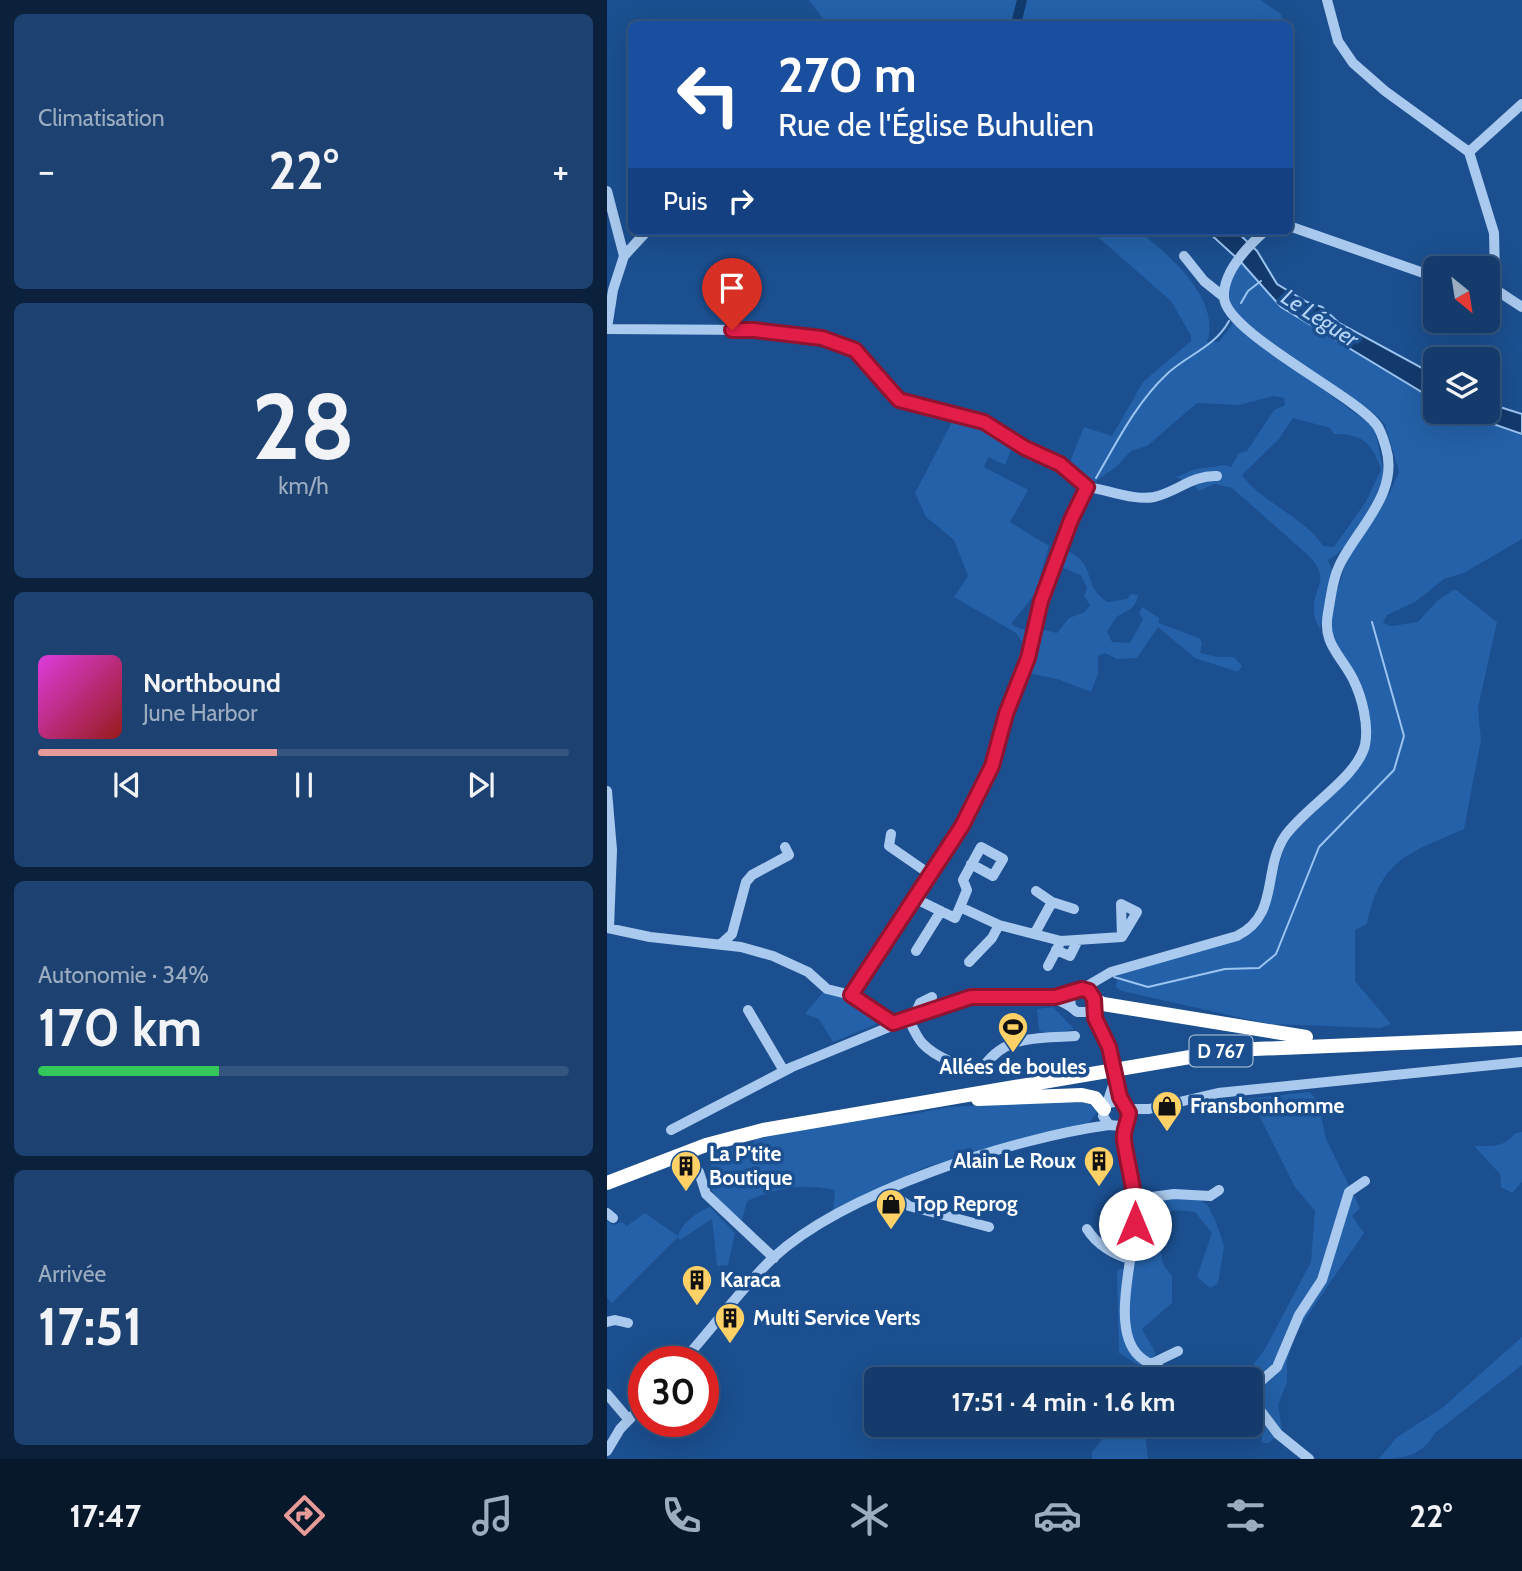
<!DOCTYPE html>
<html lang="fr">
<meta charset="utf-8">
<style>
body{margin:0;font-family:Cabin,sans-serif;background:#1d4271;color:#f1f3f6;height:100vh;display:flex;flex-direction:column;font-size:26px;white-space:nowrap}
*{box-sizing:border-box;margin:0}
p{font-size:23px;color:#9dadc1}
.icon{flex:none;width:38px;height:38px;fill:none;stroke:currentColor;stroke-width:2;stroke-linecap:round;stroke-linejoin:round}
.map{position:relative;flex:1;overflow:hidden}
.details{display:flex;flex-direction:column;gap:14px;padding:14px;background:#0b203b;width:607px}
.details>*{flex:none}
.hud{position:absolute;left:21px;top:21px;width:665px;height:214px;border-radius:10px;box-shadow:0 7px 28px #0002,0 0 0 2px #33557e;background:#1a4fa0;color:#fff;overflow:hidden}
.needle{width:46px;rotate:150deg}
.fabs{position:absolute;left:816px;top:256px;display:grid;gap:14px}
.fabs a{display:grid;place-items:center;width:77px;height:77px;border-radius:10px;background:#143b6b;box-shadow:0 7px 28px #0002,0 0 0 2px #33557e;font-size:35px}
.speed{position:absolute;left:21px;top:1346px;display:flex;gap:14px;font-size:35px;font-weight:700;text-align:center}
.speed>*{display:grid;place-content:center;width:91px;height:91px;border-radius:50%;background:#143b6b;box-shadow:0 7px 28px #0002,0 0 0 2px #33557e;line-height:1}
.speed .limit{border:10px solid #d22;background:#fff;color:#111}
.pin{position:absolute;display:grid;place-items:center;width:60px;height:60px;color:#fff;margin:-72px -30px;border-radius:50% 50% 50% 0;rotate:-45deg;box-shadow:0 0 7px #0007}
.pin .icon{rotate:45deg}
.me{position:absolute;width:77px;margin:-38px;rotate:0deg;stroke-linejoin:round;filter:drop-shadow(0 0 5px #0008)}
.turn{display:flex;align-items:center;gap:24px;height:147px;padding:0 35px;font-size:32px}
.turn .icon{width:91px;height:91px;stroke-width:2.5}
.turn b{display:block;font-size:49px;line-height:60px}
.then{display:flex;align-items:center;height:66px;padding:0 35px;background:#0003;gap:14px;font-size:26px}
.big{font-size:52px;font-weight:800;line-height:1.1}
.details .tile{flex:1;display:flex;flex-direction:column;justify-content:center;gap:10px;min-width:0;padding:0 24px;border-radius:10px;background:#1d4271}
.details .dial{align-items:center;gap:0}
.dial b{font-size:91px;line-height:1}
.song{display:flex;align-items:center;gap:21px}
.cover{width:84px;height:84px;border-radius:10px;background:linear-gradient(135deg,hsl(300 70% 55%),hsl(0 70% 35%))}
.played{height:7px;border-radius:4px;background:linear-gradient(90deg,#e69b98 45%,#33557e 45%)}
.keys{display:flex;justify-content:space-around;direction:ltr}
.heat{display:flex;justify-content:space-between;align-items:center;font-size:38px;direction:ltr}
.charge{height:10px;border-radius:5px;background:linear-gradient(90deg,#34c759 34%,#33557e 0)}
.trip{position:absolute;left:257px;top:1367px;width:399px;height:70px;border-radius:10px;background:#143b6b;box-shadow:0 7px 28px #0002,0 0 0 2px #33557e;font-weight:800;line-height:70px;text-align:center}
.menu{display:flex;height:112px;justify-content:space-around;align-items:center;background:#08182b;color:#9dadc1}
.menu .icon{width:49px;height:49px}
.menu .on{color:#e69b98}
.menu b{font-size:32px;color:#f1f3f6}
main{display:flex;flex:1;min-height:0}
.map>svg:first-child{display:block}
</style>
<main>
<section class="details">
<div class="tile"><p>Climatisation</p>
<div class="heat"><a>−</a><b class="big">22°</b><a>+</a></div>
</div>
<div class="tile dial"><b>28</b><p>km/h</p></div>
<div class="tile">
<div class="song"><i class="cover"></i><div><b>Northbound</b><p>June Harbor</p></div></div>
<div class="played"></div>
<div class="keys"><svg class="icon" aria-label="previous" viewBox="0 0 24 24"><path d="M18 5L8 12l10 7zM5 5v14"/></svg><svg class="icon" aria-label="pause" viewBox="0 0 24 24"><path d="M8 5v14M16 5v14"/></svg><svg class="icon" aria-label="next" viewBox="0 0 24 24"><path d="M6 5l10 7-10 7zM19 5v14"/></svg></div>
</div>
<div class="tile"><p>Autonomie · 34%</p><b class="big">170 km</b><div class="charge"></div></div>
<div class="tile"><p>Arrivée</p><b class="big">17:51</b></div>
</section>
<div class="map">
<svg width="915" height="1459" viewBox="0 0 915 1459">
<rect width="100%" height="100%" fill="#1b4f8f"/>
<!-- green -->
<path fill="#2461a8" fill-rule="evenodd" d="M202,0H653L674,14L677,24H220Z
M484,231H531C561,253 615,300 600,342H612L626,323L767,427L778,477C768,498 742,552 721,560L726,571L713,629C711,625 707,618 707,613C704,587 726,582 702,556L625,488L608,484L591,491L587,485L569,477L589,469L619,465L624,467L632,453L640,451L667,410L678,405L677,398L667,396L632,405L590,403L540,446L524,451L509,467L486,483L465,466L464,459L477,427L505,436L536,382L584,341V336L564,301ZM686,418L723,428L727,434C755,433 766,444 774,470L758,503L727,547L716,546C697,516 656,504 635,475L672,439Z
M633,261L674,307L828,400V411H849L915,434V539L857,573L837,579L808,602L780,615L776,623L784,626L811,622L830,601L848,589L890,622L871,708L874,740L857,829C801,854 774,858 760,924L748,930V981L784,1024L773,1028L662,1024L515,991L509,987L511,974L638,938L658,917L677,847L690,828L749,771L762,748L763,717L724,636V612L740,558L783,492L792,472L778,424L769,415L633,320C615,299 623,284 633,261Z
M346,420L382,430L406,446L398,465L381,457L377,467L421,490L403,522L442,546L428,594L404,624L414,629H432L437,605L440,608L435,622L437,630L450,633L462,618L478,612L483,605L477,596L480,588L474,575L451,566L459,550C491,565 474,584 500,602L520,599L524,594L531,595C528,610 522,609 511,616C507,619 503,627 500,632L505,642L523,643L536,619L532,613L535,607L552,618V623L592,638L595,642L593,653L610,657H627L635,666L631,672L588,658L551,627L530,658L510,659L498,653L491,656V674L484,692L450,679L421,673L416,685L400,691L416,643L409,633L347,597L361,576L347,540L319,517L308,493Z
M216,992L245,1000L271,1017L272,1023L226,1042L212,1019L198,1014Z
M446,1007L467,1029L445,1034L432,1031L430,1009Z
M703,1092L711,1102L719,1139L753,1208L745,1216L757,1233L688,1334L680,1361V1382L671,1405L675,1429L662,1443H655L654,1425L644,1405V1379H569L577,1371L616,1378L642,1370L658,1349L704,1262L708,1211L688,1187L651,1113V1106L621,1108L620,1101Z
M447,1102L485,1103L492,1110L480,1125L318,1167L226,1213L228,1190C195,1183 171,1188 140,1201L135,1220C107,1198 94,1189 108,1152L147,1143L148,1139L259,1118L302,1115L342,1107Z
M915,1132V1182L905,1193L894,1187L893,1174L867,1146C884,1146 898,1148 908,1133Z
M567,1197L590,1199L600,1204L609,1222L617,1246L611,1284L603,1288L590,1277L605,1233L588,1212L568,1210L554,1215L549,1225L556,1264L565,1276V1303L535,1329L549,1354L536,1368L512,1353L510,1273L512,1269H525L536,1201Z
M103,1207L128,1233L121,1265L110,1266L105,1219L73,1240L71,1237L5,1303L0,1298V1220L6,1225L15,1222L20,1226L38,1213L71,1236C73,1225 92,1210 103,1207Z
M915,1337V1365L828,1433C815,1456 796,1459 772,1459L789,1438L835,1408Z
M523,1425H537L541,1459H485V1452L496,1439L518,1435Z"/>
<!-- water -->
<path fill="#123a6d" stroke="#9cc4f0" stroke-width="2" d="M600,231H629L650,251L670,284L700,302L715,307L732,323L828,375V400L674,307L633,261Z
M880,403L915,414V434L849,411H880Z"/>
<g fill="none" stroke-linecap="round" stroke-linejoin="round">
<!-- stream -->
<path stroke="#9cc4f0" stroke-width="2" d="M634,303L641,291L654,281
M489,478C510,442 529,403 560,374C580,355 608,347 622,321
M507,977L541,987L618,969L652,968L669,954L712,847L787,770L797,736L765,622"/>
<!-- river -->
<path stroke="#123a6d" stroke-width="10" d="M409,24L415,0"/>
<!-- minor -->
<path stroke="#a9c9ee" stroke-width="10" d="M720,0L731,41L746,63L778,91L862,152L887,233L888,275L880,284L915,307
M862,152L915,104
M0,191L17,256L6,290L0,328
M682,226L828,277
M17,256L40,231
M577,256L597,281L617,297
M0,329L147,330L215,338L248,350L292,400L377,422L409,443L453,464L479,487
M479,487C500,489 526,501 547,497C570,492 585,475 610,476
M0,791L5,850L2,928
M284,834L282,846L324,875
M429,891L445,902L467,909
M309,899L348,918L353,907L392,925L454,941L515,937L514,904L530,912L515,937
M353,907L360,890L356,880L374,847L396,859L386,876L364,864
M0,928L43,937L134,947L166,956L201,972L220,989L244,995L286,1023
M428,933L445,902
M114,944L125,934L139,882L145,875L182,855L178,847
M449,950L463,956L471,940
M309,951L334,911
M362,962L385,938L392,925
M441,966L452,945
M475,989L504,972L630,936C673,915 655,870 678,836C698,807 750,778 758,745C762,725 755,697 746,679C733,654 715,643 721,613C724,596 726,577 734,562C753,526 792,492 779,448C777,441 774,430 769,424C744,393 618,332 617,297C616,272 641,246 658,231
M244,995L355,826L385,766L399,714L421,658L434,601L479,487
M486,1007L480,1012H470L464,1007L463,997L475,989L485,994L488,1018L502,1047
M141,1010L177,1071
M308,1014L313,1003L325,997
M301,1018C305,1026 309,1036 315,1043C327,1056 361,1073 377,1066C400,1034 432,1039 468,1036
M502,1103L511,1101L521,1109V1120L514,1126L502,1125L496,1116L508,1079
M521,1109H542L611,1093L915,1062
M518,1124C517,1150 528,1173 530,1199C533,1238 499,1328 533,1357C545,1367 563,1373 577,1379
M64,1130L185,1067L338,1004C372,995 435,986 464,1007
M92,1172L99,1194L167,1258
M281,1191L302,1206L382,1227
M530,1199L567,1194L603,1196L612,1190
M0,1213L6,1218
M480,1229C489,1244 507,1255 523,1259
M0,1322L8,1320L21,1323
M75,1362C106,1328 134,1288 167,1257C238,1192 406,1138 502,1125
M537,1379L544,1364L571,1351
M644,1390L670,1367L692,1315L715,1280L742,1192L758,1181
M0,1394L22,1420
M644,1398L671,1434L702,1459
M0,1451L13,1429L37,1404"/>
<!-- highway -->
<path stroke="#fff" stroke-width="14" d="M487,999L496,1004L699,1037
M371,1099L475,1095L488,1098L497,1109
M0,1183L99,1145L156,1130L624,1050L915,1038"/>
<!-- minor-bridge -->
<path stroke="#a9c9ee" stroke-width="10" d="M502,1047L508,1079"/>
</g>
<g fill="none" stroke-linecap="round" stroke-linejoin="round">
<!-- route casing -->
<g stroke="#92132f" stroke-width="18">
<path id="route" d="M125,330H147L215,338L248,350L292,400L377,422L418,448L453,464L480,487L464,520L434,601L421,658L399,714L385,766L355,826L244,995L286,1023L364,997H448L475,989L482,991L487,999L488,1018L502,1047L513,1097L522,1113C521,1123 516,1129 517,1140C521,1169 530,1194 528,1224"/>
</g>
<!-- route -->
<use href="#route" stroke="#e11d48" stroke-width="12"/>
</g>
<!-- icons -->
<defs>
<g id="stadium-pin" transform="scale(1.575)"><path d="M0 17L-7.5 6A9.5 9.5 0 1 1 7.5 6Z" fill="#ffd166" stroke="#1b4f8f"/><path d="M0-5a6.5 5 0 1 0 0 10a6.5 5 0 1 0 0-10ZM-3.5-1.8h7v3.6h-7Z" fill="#111"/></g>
<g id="shop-pin" transform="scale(1.575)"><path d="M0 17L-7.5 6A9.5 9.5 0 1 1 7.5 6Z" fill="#ffd166" stroke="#1b4f8f"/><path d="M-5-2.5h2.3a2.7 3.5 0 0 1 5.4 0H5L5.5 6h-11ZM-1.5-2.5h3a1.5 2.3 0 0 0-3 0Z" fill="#111"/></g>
<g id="building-pin" transform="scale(1.575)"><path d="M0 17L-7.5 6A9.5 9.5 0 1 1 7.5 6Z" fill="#ffd166" stroke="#1b4f8f"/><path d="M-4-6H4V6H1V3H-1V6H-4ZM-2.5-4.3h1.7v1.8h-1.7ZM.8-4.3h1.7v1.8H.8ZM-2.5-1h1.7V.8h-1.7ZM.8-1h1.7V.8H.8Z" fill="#111"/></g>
</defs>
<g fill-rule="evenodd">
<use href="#stadium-pin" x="406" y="1027"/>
<use href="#shop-pin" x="560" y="1106"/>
<use href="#building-pin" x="492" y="1161"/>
<use href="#building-pin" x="79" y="1166"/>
<use href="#shop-pin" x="284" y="1204"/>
<use href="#building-pin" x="90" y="1280"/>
<use href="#building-pin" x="123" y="1318"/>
</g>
<g text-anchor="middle" stroke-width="7" stroke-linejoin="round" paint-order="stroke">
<!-- shield labels -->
<rect fill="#1b4f8f" stroke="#bbcadd" stroke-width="2" x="582.5" y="1035.5" width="63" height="31" rx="5"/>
<g font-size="19" font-weight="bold" fill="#fff">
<text x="614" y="1058">D 767</text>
</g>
<!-- poi labels -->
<g font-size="21" font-weight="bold" fill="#fff" stroke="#1b4f8f" text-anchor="start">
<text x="406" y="1074" text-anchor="middle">Allées de boules</text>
<text x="583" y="1113">Fransbonhomme</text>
<text x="102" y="1161">La P'tite<tspan x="102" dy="24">Boutique</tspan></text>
<text x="469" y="1168" text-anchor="end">Alain Le Roux</text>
<text x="307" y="1211">Top Reprog</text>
<text x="113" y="1287">Karaca</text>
<text x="146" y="1325">Multi Service Verts</text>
</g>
<!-- water labels -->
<g font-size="23" font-style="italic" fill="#b5d3f5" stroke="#1b4f8f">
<text transform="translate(713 318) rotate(33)" y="8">Le Léguer</text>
</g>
</g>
</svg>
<div class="fabs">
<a><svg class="needle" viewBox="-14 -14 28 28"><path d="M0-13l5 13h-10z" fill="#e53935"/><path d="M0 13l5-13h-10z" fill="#9dadc1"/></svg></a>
<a><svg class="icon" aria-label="layers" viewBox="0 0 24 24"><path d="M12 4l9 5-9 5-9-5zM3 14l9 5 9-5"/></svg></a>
</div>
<div class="speed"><div class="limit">30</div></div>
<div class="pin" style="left:125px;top:330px;background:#d93025"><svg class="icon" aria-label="arrive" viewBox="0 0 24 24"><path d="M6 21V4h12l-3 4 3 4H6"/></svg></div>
<svg class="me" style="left:528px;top:1224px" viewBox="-20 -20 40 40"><circle r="19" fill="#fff"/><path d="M0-13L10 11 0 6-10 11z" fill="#e11d48"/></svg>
<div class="trip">17:51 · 4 min · 1.6 km</div>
<div class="hud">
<div class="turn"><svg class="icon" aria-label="left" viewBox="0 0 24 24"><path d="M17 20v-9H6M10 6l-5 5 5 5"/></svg><div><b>270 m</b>Rue de l'Église Buhulien</div></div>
<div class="then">Puis<svg class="icon" aria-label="right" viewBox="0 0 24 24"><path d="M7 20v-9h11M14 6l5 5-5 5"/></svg></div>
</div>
</div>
</main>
<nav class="menu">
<b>17:47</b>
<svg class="icon on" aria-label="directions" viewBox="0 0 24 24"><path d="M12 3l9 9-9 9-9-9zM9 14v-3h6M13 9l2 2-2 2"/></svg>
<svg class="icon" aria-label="music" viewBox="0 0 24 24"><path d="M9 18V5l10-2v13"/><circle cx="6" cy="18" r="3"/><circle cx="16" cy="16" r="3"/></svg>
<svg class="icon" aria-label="phone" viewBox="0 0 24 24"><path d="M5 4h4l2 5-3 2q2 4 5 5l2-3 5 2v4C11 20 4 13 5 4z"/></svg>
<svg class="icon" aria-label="climate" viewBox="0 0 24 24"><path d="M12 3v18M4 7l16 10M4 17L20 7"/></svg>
<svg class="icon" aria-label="car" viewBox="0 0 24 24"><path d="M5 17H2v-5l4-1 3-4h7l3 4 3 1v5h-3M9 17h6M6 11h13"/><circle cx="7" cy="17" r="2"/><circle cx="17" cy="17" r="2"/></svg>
<svg class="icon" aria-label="filters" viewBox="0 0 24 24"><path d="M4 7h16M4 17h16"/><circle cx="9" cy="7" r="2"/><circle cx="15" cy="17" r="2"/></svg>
<b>22°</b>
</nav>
